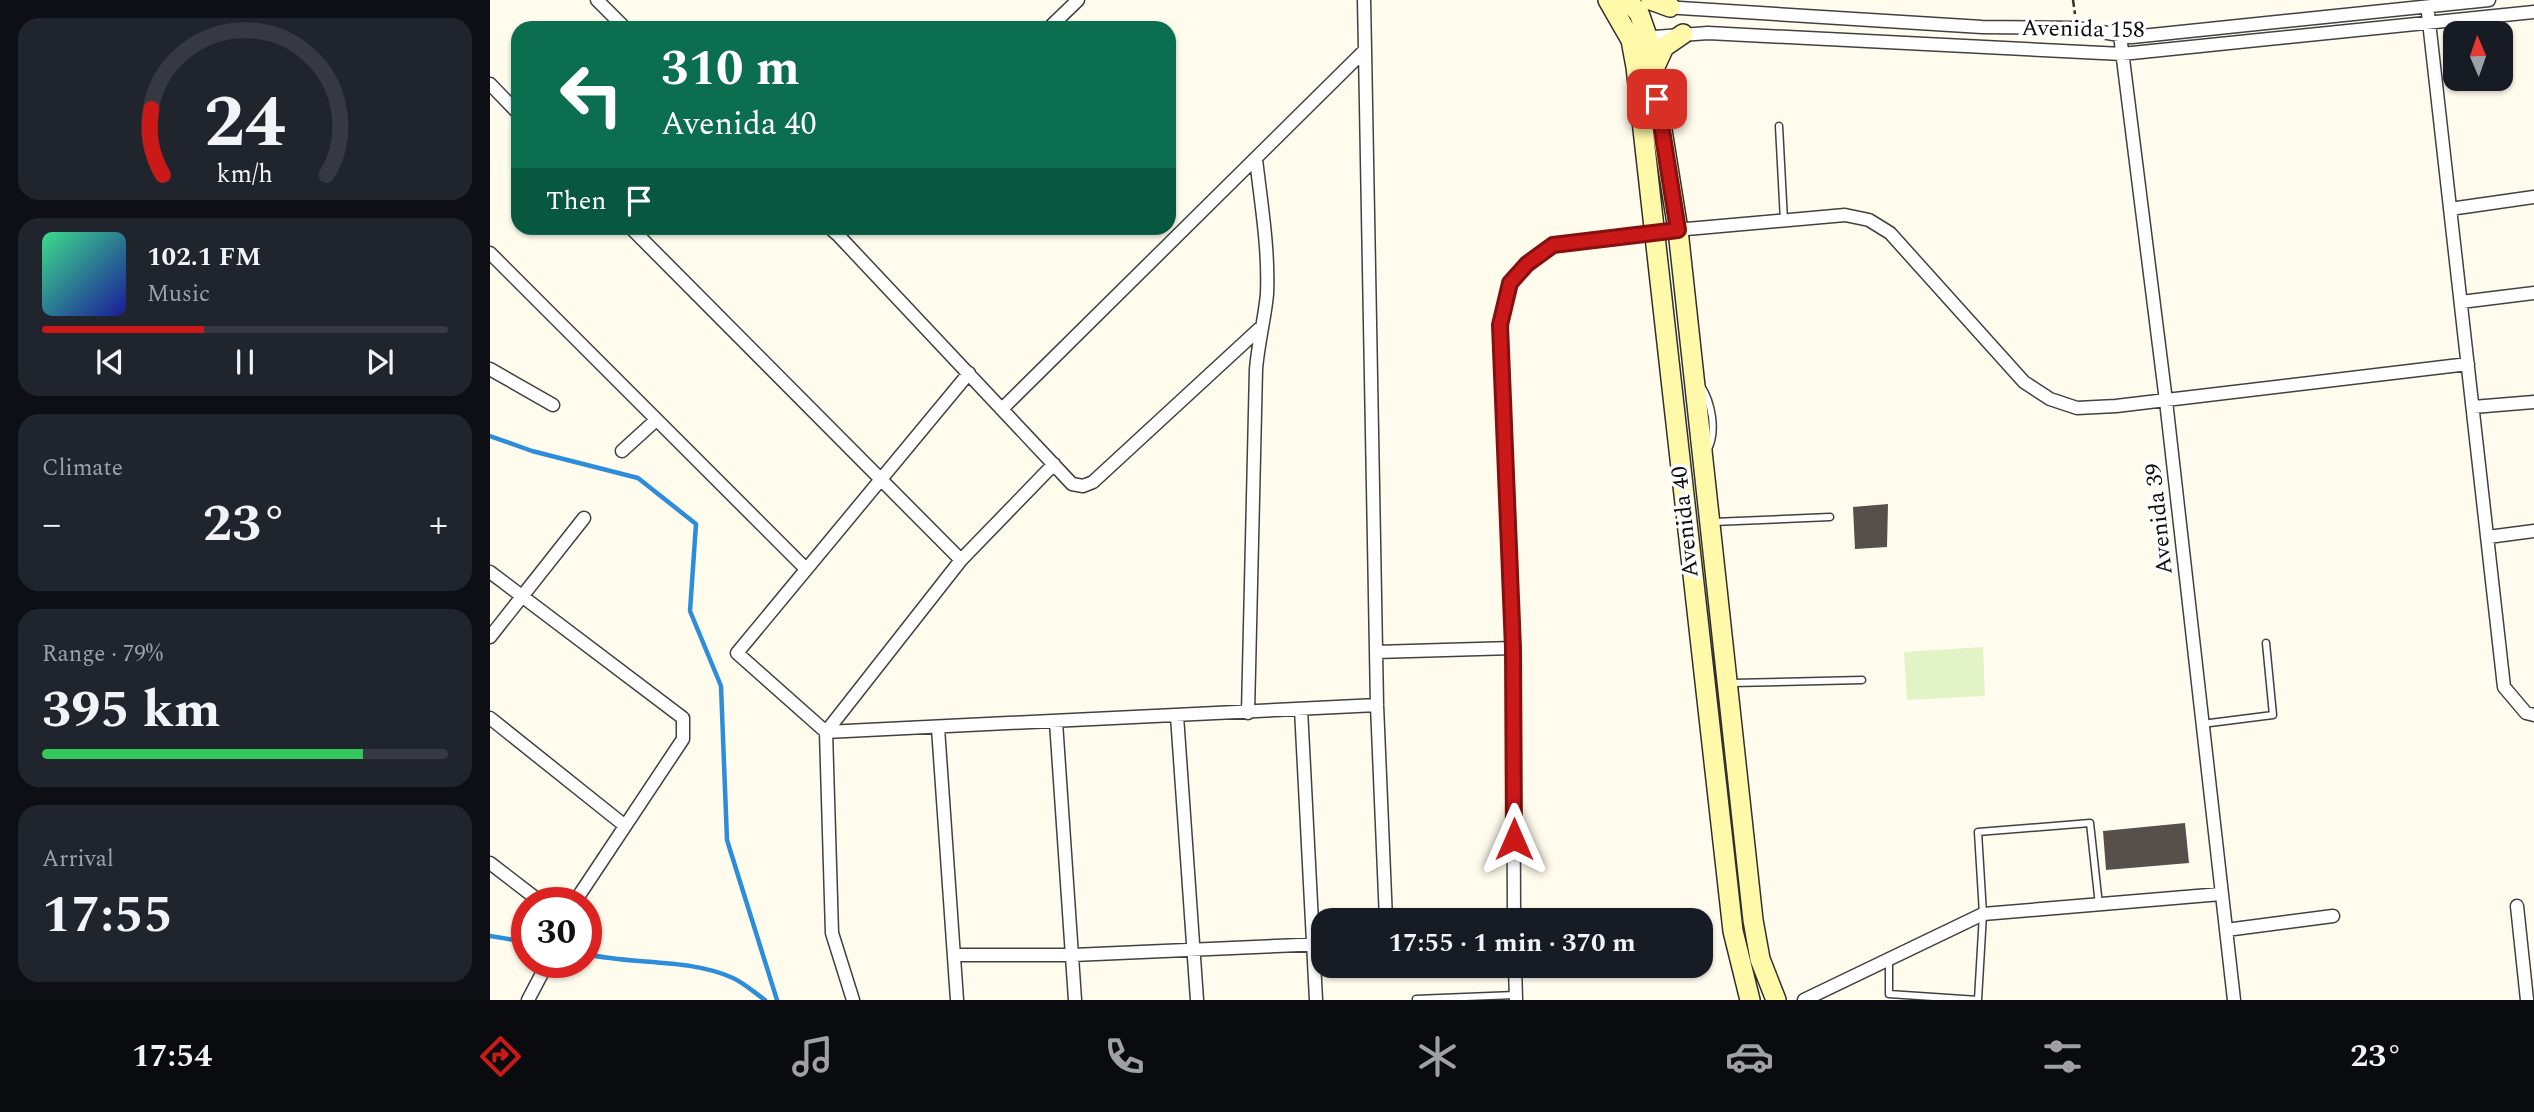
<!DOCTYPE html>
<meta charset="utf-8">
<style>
body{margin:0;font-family:Spectral,serif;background:#20242c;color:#f1f3f6;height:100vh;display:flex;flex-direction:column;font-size:26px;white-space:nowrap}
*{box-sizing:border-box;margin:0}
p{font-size:23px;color:#9ea1a6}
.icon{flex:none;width:38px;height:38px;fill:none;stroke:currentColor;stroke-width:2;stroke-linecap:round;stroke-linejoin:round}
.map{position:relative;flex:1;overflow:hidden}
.panel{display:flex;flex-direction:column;gap:18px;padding:18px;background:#0d0f14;width:490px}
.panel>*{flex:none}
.hud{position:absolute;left:21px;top:21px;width:665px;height:214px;border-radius:21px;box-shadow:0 2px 5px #0004;background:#0b6e4f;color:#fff;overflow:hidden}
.needle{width:46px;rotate:358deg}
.controls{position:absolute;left:1953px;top:21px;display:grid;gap:14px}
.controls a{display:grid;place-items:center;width:70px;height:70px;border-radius:14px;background:#171b24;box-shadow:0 2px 5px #0004;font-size:35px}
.speed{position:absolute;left:21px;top:887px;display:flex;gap:14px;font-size:35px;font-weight:700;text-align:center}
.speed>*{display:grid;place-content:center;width:91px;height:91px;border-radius:50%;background:#171b24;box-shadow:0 2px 5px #0004;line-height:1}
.speed .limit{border:10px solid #d22;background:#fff;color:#111}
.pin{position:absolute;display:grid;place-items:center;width:60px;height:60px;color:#fff;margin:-30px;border-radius:14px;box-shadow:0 4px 10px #0006}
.me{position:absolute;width:77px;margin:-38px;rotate:0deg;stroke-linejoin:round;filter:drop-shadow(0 0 5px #0008)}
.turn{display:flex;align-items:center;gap:24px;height:147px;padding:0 35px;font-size:32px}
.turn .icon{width:91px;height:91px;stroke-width:2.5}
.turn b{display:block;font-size:49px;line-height:60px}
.then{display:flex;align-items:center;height:66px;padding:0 35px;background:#0003;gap:14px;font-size:26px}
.big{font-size:52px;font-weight:700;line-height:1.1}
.panel .card{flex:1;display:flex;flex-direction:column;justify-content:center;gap:10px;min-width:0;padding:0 24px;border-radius:21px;background:#20242c}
.panel .dial{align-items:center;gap:0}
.dial svg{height:182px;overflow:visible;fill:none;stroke:#363941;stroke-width:7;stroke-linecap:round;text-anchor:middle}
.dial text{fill:#f1f3f6;stroke:none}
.song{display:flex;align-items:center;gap:21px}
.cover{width:84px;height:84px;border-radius:10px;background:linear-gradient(135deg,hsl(150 70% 55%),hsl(240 70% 35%))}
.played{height:7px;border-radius:4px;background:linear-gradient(90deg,#cb1819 40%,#363941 40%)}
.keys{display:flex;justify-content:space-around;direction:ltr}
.heat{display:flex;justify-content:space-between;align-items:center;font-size:38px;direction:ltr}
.charge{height:10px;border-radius:5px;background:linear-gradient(90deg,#34c759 79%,#363941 0)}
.trip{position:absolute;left:821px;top:908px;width:402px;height:70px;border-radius:21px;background:#171b24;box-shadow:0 2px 5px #0004;font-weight:700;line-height:70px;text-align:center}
.dock{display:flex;height:112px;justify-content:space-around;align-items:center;background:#090b0e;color:#9ea1a6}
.dock .icon{width:49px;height:49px}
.dock .current{color:#cb1819}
.dock b{font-size:32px;color:#f1f3f6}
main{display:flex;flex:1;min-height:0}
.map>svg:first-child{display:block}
</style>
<main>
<section class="panel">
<div class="card dial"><svg viewBox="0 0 100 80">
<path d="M14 69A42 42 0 1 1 86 69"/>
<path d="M14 69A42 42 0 0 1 9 40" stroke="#cb1819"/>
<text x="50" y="56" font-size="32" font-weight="700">24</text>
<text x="50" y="72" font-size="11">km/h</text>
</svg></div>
<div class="card">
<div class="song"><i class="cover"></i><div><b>102.1 FM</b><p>Music</p></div></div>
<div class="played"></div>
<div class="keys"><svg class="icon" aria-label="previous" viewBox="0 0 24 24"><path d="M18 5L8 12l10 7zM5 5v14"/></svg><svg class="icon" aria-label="pause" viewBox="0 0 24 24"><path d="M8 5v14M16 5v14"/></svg><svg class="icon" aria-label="next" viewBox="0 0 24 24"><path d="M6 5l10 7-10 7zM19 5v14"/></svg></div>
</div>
<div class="card"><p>Climate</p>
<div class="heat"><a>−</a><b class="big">23°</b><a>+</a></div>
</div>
<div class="card"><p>Range · 79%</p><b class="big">395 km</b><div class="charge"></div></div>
<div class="card"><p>Arrival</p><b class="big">17:55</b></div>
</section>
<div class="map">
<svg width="2044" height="1000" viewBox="0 0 2044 1000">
<rect width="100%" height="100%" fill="#fffcee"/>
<!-- pitch -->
<path fill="#e2f4c6" d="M1493,647L1495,696L1417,700L1414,652Z"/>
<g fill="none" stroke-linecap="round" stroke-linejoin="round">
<!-- stream -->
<path stroke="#2d8dda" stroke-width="4.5" d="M0,436L42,451L148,478L206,524L200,611L231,686L237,840L287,1000
M0,936L37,942
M96,954C142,965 200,958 243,978C254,983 265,993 275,1000"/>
</g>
<!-- building -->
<path fill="#574f49" d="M1398,504L1397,547L1365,549L1363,507Z
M1695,823L1699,863L1616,870L1613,831Z"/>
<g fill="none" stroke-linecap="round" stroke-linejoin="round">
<!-- lane casing -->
<g stroke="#414141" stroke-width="9">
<path id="lane" d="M1289,126L1294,221
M1211,386C1222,403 1227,431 1218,449
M1223,522L1340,517
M1242,683L1372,680
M1712,724L1783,715L1776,643
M1399,961V994L1488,1000L1493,914L1488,832L1600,823L1609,905
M926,999L1025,995"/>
</g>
<!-- street casing -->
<g stroke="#414141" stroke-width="15">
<path id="street" d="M107,0L135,28
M1174,7L1492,27L1587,28L1642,37L1999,0
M1938,13L2014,687L2036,713L2044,715
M559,28L588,0
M1630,35L1676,401L1744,1000
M1151,38L1218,33L1632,54L2044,12
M875,50L887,705L896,920
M0,84L28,113
M1960,209L2044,197
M141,228L471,560
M340,228L348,235L356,228
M348,235L582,484L593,486L603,482L769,329
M0,253L316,569
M1971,302L2044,293
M0,369L63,405
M1983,407L2044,402
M513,408L875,50L874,0
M132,451L165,421
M564,464L471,560L336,732L887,705
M1998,537L2044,531
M0,572L193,718V739L84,903
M0,637L94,518
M886,652L1023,648
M811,709L826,1000
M758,713L766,369C768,344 775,317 777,294C779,249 771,203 766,159
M687,716L707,1000
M0,718L134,825
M566,722L585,1000
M448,728L467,1000
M0,863L52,903
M2027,906L2037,1000
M1024,920L1023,648L1010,325L1020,283L1037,264L1063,245L1163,232L1355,215L1379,220L1400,233L1534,382L1560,399L1587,408L1626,406L1978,364
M1736,930L1843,916
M464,955H583L833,944
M1025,966L1026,1000
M38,1000L58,962
M363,1000L342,933L336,732L247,653L479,373
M1314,1000L1493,914L1731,894"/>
</g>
<!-- secondary casing -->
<g stroke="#303030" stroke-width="22">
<path id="secondary" d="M1118,0L1141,40L1146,67L1243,931L1260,1000
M1137,0L1149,13L1157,36L1188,230L1263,920L1270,959L1286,1000
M1161,0L1180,7
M1163,71L1174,47L1193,34"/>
</g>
<!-- path -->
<path stroke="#303030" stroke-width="2.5" stroke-dasharray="7 3.5" stroke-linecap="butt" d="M1583,0L1585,14"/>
<!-- lane -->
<use href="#lane" stroke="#fff" stroke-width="6"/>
<!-- street -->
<use href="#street" stroke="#fff" stroke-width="12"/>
<!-- secondary -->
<use href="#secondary" stroke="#fff9a9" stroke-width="19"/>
</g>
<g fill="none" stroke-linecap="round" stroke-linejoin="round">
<!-- route casing -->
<g stroke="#841010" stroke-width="18">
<path id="route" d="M1024,839L1023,648L1010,325L1020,283L1037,264L1063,245L1188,230L1167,99"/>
</g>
<!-- route -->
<use href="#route" stroke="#cb1819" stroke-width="12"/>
</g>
<g text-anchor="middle" stroke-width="7" stroke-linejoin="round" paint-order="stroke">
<!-- street labels -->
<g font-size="23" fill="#0e0e0e" stroke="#fff">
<text transform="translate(1593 28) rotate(1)" y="8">Avenida 158</text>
<text transform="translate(1668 519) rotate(-96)" y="8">Avenida 39</text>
<text transform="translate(1194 522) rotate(-96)" y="8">Avenida 40</text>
</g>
</g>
</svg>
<div class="controls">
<a><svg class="needle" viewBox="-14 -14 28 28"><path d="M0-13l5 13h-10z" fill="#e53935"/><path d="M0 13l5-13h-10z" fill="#9ea1a6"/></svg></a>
</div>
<div class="speed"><div class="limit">30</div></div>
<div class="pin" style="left:1167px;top:99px;background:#d93025"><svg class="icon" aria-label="arrive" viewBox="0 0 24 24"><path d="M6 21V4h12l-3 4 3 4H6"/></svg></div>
<svg class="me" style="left:1024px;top:839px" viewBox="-20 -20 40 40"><path d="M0-17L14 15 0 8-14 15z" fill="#cb1819" stroke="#fff" stroke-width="4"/></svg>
<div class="trip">17:55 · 1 min · 370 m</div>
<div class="hud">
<div class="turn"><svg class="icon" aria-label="left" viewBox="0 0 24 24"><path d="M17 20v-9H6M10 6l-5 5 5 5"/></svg><div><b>310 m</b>Avenida 40</div></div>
<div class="then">Then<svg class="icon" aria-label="arrive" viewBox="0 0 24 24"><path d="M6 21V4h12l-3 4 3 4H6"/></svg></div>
</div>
</div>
</main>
<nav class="dock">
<b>17:54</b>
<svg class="icon current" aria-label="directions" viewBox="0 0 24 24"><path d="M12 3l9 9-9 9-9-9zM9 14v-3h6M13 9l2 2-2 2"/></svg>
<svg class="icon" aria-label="music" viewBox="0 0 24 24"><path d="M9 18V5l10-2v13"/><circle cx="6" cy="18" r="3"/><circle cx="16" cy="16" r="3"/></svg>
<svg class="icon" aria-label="phone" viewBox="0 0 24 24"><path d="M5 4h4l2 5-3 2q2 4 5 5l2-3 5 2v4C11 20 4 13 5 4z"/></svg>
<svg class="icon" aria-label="climate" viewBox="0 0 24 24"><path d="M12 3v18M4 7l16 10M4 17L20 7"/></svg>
<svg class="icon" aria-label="car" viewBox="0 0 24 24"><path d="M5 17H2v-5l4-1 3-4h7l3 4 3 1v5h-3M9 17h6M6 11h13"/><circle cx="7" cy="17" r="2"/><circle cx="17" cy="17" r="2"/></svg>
<svg class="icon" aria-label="filters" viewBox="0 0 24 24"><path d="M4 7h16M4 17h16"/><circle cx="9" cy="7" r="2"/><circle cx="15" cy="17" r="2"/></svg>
<b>23°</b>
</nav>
